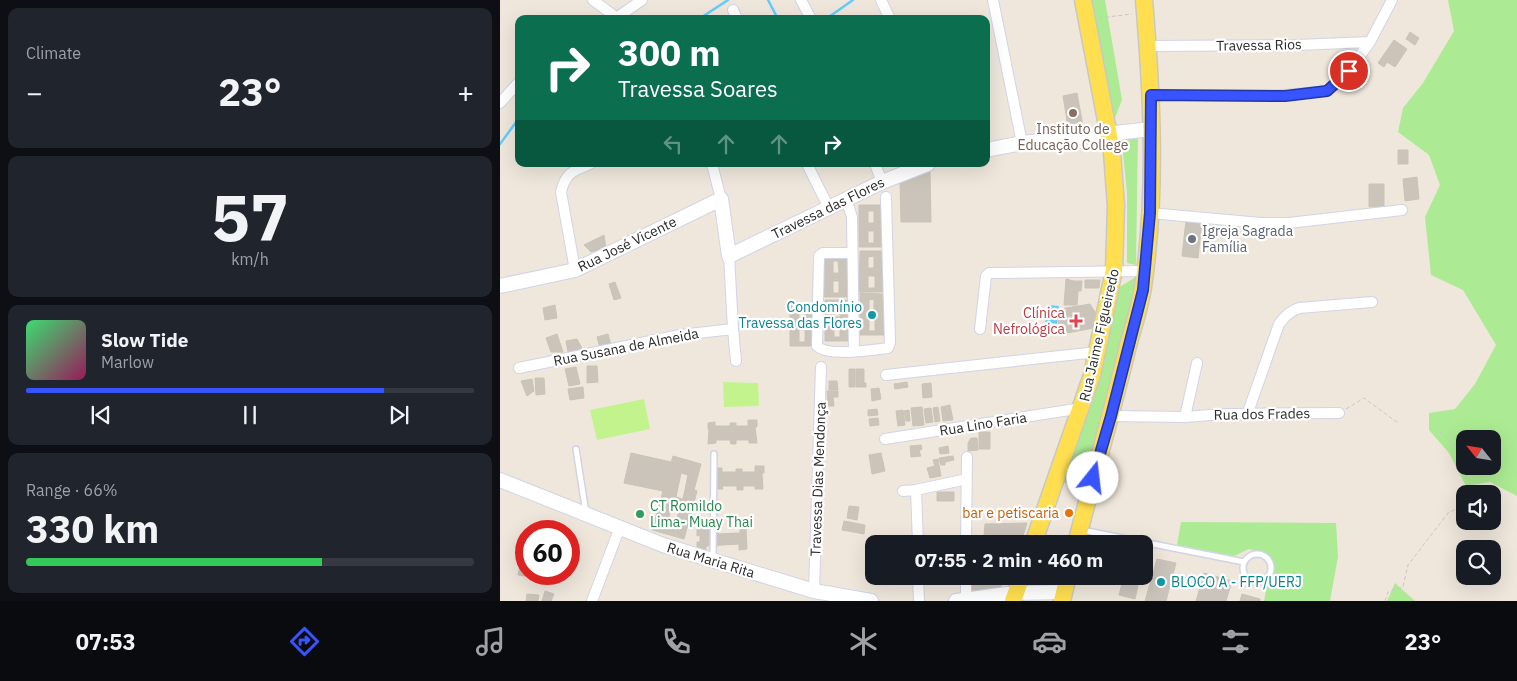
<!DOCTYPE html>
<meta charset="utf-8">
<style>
body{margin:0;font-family:"IBM Plex Sans",sans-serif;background:#20242c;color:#f1f3f6;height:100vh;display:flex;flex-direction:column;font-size:19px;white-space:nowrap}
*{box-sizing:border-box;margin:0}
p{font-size:16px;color:#9ea1a6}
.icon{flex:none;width:28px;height:28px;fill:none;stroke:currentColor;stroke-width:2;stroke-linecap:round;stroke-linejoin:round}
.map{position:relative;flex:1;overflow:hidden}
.sheet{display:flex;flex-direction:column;gap:8px;padding:8px;background:#0d0f14;width:500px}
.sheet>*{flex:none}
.banner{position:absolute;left:15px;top:15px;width:475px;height:152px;border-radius:10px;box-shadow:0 5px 20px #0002;background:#0b6e4f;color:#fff;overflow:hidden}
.needle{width:32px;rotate:300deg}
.controls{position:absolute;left:956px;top:430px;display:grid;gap:10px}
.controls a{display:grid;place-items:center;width:45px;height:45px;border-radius:10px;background:#171b24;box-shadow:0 5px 20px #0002;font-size:25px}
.speed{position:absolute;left:15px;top:520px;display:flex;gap:10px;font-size:25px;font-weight:700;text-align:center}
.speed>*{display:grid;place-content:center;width:65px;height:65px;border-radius:50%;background:#171b24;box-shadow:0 5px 20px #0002;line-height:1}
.speed .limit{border:8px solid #d22;background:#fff;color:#111}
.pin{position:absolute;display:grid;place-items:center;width:42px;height:42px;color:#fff;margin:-21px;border:2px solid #fff;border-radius:50%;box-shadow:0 1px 5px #0007}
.me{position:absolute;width:55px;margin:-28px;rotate:16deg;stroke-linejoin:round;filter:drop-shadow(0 0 4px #0008)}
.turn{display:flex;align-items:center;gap:18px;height:105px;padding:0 20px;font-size:22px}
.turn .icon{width:65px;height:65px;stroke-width:2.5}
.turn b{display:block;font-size:35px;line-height:42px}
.lanes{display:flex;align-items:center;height:48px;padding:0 20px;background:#0003;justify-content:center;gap:25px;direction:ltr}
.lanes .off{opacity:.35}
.big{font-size:38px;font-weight:700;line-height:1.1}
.sheet .widget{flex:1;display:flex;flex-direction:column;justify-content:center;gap:8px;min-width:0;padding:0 18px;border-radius:10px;background:#20242c}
.sheet .dial{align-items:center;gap:0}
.dial b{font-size:65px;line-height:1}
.song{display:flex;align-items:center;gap:15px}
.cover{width:60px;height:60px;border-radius:8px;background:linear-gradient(135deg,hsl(140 70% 55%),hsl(330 70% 35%))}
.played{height:5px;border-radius:2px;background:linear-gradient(90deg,#3854ff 80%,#363941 80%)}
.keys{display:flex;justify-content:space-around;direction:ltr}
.heat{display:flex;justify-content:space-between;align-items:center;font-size:28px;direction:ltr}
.charge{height:8px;border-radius:4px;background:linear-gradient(90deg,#34c759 66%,#363941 0)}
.trip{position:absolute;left:365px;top:535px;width:288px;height:50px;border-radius:10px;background:#171b24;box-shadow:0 5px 20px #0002;font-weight:700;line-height:50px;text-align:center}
.dock{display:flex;height:80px;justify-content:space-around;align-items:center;background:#090b0e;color:#9ea1a6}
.dock .icon{width:35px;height:35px}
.dock .current{color:#3854ff}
.dock b{font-size:22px;color:#f1f3f6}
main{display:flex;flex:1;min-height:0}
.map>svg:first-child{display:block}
</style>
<main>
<section class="sheet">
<div class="widget"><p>Climate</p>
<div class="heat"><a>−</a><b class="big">23°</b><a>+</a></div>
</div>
<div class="widget dial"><b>57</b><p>km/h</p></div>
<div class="widget">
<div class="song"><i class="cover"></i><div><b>Slow Tide</b><p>Marlow</p></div></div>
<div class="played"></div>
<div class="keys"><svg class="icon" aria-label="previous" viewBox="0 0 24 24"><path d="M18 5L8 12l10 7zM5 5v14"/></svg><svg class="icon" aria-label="pause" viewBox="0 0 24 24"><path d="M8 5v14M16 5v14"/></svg><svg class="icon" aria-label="next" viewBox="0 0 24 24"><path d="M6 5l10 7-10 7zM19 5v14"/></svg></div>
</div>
<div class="widget"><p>Range · 66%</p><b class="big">330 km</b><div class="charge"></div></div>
</section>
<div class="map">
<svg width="1017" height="601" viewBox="0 0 1017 601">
<rect width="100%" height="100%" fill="#efe7dc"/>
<!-- green -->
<path fill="#aceb93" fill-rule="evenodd" d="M589,0H605L622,100L613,123Z
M948,0H1017V496L990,482L966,486L949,453L929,430V413L955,409L975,384L996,345L963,290L931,275L925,217L940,185L929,155L898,132L903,108L923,83L954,31ZM965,439H992V466H965Z
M638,133L636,265L627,263V193L621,134Z
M639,275L584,482L562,483L618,288Z
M681,522L836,523L838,557L830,601H764L767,586L772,570L770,556L749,549L734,556L677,545Z
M895,583L915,601H887Z"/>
<!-- pitch -->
<path fill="#c3f38d" d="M223,382L258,383L259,406L224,407Z
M144,399L150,429L97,440L90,410Z"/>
<!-- water -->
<path fill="#64ccfc" d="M548,305L559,306L557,324L545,322Z"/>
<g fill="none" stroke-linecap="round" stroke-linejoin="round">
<!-- stream -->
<path stroke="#64ccfc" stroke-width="2.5" d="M268,0L278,19
M199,19L228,0
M326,19L353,0
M0,144L19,118"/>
</g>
<!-- building -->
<path fill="#cac4bb" stroke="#cac4b5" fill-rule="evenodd" d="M910,32L919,38L915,45L906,39Z
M894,40L907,49L895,67L887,62L884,67L878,63Z
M577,93L584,131L569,133L563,96Z
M898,150H908V164H898Z
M430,171L431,222H401L400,182Z
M917,177L919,199L905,201L903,179Z
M869,184H884V206L869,207Z
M359,205H383V247H359ZM368,211H374V223H368ZM368,231H374V243H368Z
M686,220L702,221L698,258L682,256Z
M104,235L106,248L91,252L84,245Z
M360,251H384L383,292H359ZM374,256V268H368V257ZM368,276H375V288H368Z
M324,255L348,256V297H324ZM333,261H338L339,273H333ZM333,281H339V293H333Z
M566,279L574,281H582L581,291H578L577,305H564Z
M585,280H600L599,288H585Z
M115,282L121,298L114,300L109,284Z
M360,293L384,294V335H360ZM374,299V311H369V300ZM369,319H375V331H369Z
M325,300H349V341H325ZM334,306H340V317H334ZM334,325H340V337H334Z
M590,304L595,312L598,313L597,318H595L594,328L567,333L565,324H558L560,309Z
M55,305L57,318L45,320L43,308Z
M290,305H314V346H290ZM299,311H304V322H299ZM299,330H305V342H299Z
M57,334L63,352H51L46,338Z
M108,334L111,345L100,348L97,337Z
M77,339L83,350L68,352L66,341Z
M87,366H97L98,382L87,383Z
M76,367L80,384L69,386L65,369Z
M349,369H355V387H349Z
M356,369H364V383H366V387H356Z
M35,378H44L45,394L36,395Z
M32,379L34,391L27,396L21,381Z
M329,381H337L338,390H329Z
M407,382L408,387L395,389L394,384Z
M431,383L432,397L423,398L422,384Z
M83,387L84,398L70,400L68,389Z
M379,388L381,399L372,401L371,389Z
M327,391H338V397H333L334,406H328Z
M450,405L453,420L443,421L441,407Z
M422,407L424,425L413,426L411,408Z
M438,407L440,421L435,422L433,408Z
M431,408L433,422L426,423L424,409Z
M377,409L378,415L368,416V410Z
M403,410L405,425L398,426L396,411Z
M409,410L410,421H406L404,411Z
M378,418L379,425L370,426L369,419Z
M248,420H257V427H255L257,443H249V440H236V444H231L230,440H216V443L208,444L209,429H208V423L215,422V426H230V423H236V426H248Z
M479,432H490V449H479Z
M471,438H477L478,450L468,451V443Z
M421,445L422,449L419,451L421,456L411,457L410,446Z
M448,446L449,453L440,454L439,448Z
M131,453L171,462L163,491L124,483Z
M381,453L385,471L372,474L369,455Z
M173,456L201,464L194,490L197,491L184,539L152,530ZM181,473L188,475L183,499L176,497ZM172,504L180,505L175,529L167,527Z
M453,456L454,460L445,462V465H441L439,458Z
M438,459L441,476L430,478L427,468L435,466L433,460Z
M255,466H264V473H262L263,489H255V486H243V490H237V486H222L223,489H214V468H222V472H236V469H242V472H255Z
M437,492H454V501H437Z
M349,506L359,507L357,520L347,518Z
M344,521L365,525L364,534L342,530Z
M527,523L523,536H484L485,524Z
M218,527V534L240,533V529L246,528L247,549L239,550V544L206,546V550L197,551V542H200V535L197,536V528Z
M657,559L676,563L666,601H645Z
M20,565L26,566V574H38L37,578L18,575Z
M704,573L732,581L726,601H696Z
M466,576H504L500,589L466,591Z
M624,576H640L635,599L619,595Z
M45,591L54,594L51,601H42Z
M27,594L39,595L38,601H26Z
M742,594L760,599V601H740Z"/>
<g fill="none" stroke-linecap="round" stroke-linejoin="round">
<!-- lane casing -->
<g stroke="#d1d4e6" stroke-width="8">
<path id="lane" d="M76,449L86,513
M582,530L744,562
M743 568a14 14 0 1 1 28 0a14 14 0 1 1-28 0Z
M213,558L214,454"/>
</g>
<!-- street casing -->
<g stroke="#d1d4e6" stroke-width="12">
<path id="street" d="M93,0L117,18
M301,0L311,19
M381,0L390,19
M493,0L522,143
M233,10L237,19
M115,19L142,0
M648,46L797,45L870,42
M651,95H785L827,91L849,71L870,42L892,0
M0,103L19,82
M212,164L221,199
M307,164L329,208
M375,164L382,182
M346,199L352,217L354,351
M650,213L761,223H789L902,210
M352,253H323L319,256L317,346C327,357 373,350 388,348L390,343L386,197
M229,256L233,329L236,361
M75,270L61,192C66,172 73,171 90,164
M480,329L486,276L489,273L645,271
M19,368L180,335L233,329
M386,375L597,352
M747,415L779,324C785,316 790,311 799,308L872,302
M611,416L685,417L724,414L839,413
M685,417L697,363
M385,439L582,408
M416,490L418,544
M403,491L416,490L467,479
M466,544L467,457
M418,576L419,601
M314,591L321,367
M466,600V576
M92,601L120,527"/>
</g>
<!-- secondary casing -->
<g stroke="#d1d4e6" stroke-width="16">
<path id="secondary" d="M486,150L522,143L652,129
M0,286L75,270L221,199L229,256L382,182L428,164
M0,480L163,545L314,591L371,601
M456,601L515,593L564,592"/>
</g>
<!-- primary casing -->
<g stroke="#c8c8c8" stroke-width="19">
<path id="primary" d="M533,544L592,375L614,270L616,206L612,152L583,0
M576,544C593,478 612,412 628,346C633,327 640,307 643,287C657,193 652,94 644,0
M513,601L522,576
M562,601L568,576"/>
</g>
<!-- path -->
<path stroke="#c8c8c8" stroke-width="1" stroke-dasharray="4 2.5" stroke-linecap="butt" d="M599,18L632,14
M846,409L864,398L898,423
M940,432L965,454
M965,463L964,473L971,485L968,494
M885,601L888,592L903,587L908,565L948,513L964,505L965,503"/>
<!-- lane -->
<use href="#lane" stroke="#fff" stroke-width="5"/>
<!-- street -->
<use href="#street" stroke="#fff" stroke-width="10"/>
<!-- secondary -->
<use href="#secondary" stroke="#fff" stroke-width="14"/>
<!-- primary -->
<use href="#primary" stroke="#ffdf50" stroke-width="16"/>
</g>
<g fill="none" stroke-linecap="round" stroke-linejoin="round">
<!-- route casing -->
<g stroke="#2437a6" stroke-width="12">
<path id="route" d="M593,478L611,416L643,290L650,213L651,95L785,96L827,91L849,71"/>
</g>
<!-- route -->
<use href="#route" stroke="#3854ff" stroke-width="9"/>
</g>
<!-- markers -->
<circle fill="#8d6e63" stroke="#fff" stroke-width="2" cx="573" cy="113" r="5"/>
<circle fill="#6b7280" stroke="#fff" stroke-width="2" cx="692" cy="239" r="5"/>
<g fill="#0f9aa8" stroke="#fff" stroke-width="2">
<circle cx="372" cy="315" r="5"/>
<circle cx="661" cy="582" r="5"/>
</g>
<path fill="#e0444e" stroke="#fff" stroke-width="2" d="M573.5 313.5h5v5h5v5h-5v5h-5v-5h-5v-5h5z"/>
<circle fill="#e8710a" stroke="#fff" stroke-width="2" cx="569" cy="513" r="5"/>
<circle fill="#2e9e5b" stroke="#fff" stroke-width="2" cx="140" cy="514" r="5"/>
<g text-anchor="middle" stroke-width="4.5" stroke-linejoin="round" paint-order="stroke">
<!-- street labels -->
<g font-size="14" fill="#2b2b2b" stroke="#fff">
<text transform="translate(759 45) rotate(-1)" y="5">Travessa Rios</text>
<text transform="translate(328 208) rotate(-26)" y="5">Travessa das Flores</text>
<text transform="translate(127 244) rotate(-26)" y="5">Rua José Vicente</text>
<text transform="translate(599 335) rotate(-77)" y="5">Rua Jaime Figueiredo</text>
<text transform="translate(126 347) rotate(-11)" y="5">Rua Susana de Almeida</text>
<text transform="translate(762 414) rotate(-1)" y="5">Rua dos Frades</text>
<text transform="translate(483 424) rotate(-9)" y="5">Rua Lino Faria</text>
<text transform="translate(318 479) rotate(-88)" y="5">Travessa Dias Mendonça</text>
<text transform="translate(211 560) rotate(17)" y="5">Rua Maria Rita</text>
</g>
<!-- education labels -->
<g font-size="14" fill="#785e54" stroke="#fff">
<text x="573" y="134">Instituto de<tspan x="573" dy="16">Educação College</tspan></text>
</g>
<!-- worship labels -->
<g font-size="14" fill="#5b616d" stroke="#fff" text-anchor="start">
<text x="702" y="236">Igreja Sagrada<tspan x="702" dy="16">Família</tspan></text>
</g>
<!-- culture labels -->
<g font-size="14" fill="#0d838f" stroke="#fff" text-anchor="end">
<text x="362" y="312">Condomínio<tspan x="362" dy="16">Travessa das Flores</tspan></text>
<text x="671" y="587" text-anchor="start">BLOCO A - FFP/UERJ</text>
</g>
<!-- health labels -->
<g font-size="14" fill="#be3a42" stroke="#fff" text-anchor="end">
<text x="565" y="318">Clínica<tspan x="565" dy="16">Nefrológica</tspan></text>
</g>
<!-- leisure labels -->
<g font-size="14" fill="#27864d" stroke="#fff" text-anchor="start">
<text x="150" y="511">CT Romildo<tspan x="150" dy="16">Lima- Muay Thai</tspan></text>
</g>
<!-- food labels -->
<g font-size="14" fill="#c56008" stroke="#fff" text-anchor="end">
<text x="559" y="518">bar e petiscaria</text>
</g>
</g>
</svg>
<div class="controls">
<a><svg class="needle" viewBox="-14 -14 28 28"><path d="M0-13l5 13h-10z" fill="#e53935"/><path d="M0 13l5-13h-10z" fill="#9ea1a6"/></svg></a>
<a><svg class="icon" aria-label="sound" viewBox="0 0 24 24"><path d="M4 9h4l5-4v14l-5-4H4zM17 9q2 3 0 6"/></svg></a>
<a><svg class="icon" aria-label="search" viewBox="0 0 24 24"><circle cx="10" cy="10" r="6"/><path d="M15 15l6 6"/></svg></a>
</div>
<div class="speed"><div class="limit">60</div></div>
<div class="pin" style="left:849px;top:71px;background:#d93025"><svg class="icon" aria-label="arrive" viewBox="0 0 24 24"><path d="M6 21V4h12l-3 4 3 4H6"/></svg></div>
<svg class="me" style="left:593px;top:478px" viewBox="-20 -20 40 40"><circle r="19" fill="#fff"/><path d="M0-13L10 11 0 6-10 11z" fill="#3854ff"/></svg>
<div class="trip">07:55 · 2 min · 460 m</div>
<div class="banner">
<div class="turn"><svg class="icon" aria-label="right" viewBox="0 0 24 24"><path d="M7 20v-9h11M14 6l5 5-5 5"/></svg><div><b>300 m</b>Travessa Soares</div></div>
<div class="lanes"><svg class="icon off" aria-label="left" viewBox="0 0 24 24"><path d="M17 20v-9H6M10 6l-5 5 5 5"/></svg><svg class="icon off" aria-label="ahead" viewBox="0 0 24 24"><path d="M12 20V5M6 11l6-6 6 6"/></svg><svg class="icon off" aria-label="ahead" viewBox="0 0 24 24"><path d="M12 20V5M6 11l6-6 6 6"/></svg><svg class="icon" aria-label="right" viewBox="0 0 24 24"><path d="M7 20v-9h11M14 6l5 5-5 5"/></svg></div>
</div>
</div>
</main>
<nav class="dock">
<b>07:53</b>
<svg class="icon current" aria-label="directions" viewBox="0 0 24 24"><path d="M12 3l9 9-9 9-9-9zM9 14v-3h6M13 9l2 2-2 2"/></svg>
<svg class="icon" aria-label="music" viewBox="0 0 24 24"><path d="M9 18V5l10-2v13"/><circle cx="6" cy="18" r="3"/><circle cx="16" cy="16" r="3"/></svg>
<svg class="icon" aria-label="phone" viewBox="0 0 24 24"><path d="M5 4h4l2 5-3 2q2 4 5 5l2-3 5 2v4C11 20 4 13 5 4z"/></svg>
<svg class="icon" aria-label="climate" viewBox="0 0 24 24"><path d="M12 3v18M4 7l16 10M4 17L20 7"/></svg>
<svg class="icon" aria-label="car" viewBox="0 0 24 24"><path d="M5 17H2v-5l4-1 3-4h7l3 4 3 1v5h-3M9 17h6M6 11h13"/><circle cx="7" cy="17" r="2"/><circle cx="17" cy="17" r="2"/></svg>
<svg class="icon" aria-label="filters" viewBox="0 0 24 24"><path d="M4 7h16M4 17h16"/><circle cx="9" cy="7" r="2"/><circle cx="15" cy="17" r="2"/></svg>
<b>23°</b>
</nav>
